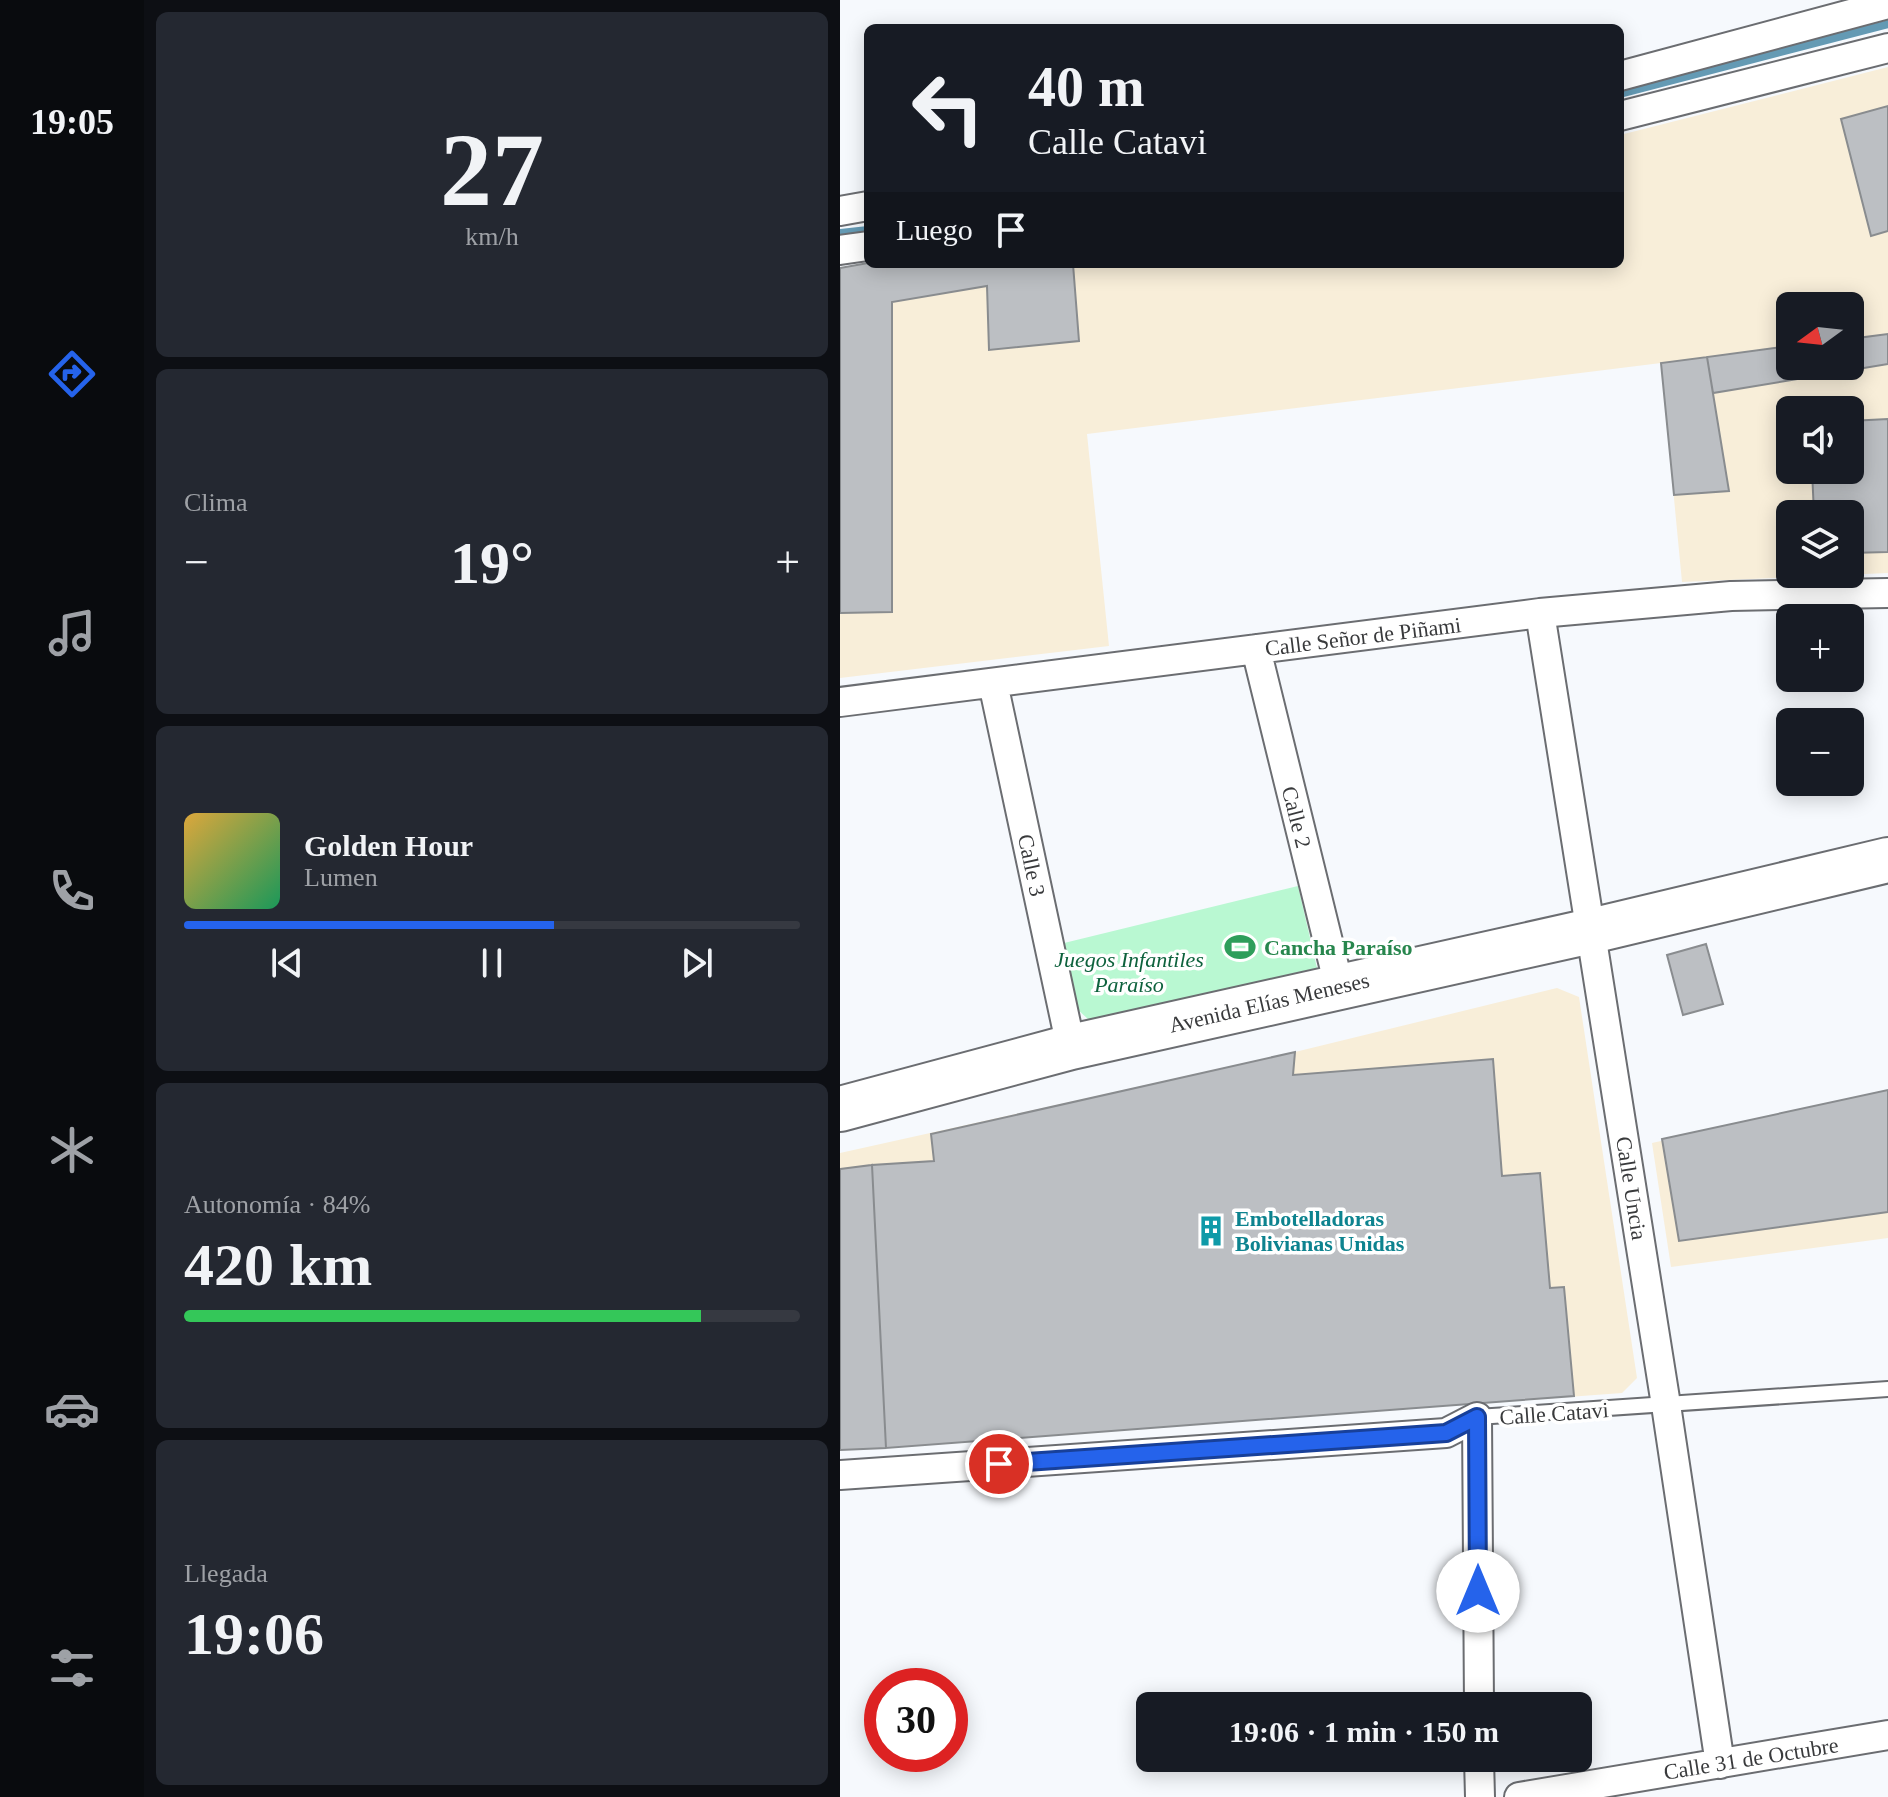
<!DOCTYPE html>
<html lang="es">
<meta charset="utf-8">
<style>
body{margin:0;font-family:"Times New Roman",serif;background:#242831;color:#f1f3f6;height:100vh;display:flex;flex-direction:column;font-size:30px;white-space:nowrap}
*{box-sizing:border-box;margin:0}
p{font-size:26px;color:#9ea1a6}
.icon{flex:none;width:44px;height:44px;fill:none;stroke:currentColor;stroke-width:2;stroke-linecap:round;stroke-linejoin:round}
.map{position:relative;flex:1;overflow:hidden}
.sheet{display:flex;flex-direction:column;gap:12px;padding:12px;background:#0d0f14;width:696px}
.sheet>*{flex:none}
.top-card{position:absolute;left:24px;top:24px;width:760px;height:244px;border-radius:12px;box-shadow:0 4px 20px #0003;background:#171b24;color:#f1f3f6;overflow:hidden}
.needle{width:52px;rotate:255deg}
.controls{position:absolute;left:936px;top:292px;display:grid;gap:16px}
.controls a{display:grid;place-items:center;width:88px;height:88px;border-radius:12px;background:#171b24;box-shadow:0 4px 20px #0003;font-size:40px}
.speed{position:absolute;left:24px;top:1668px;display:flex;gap:16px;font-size:40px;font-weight:700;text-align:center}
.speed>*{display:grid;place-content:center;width:104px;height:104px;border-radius:50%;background:#171b24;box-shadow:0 4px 20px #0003;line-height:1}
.speed .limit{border:12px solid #d22;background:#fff;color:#111}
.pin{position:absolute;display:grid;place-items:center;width:68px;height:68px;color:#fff;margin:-34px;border:4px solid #fff;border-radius:50%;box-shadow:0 2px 8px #0007}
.me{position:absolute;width:88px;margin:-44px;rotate:0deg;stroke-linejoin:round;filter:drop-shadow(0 0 6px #0008)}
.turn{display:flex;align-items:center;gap:28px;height:168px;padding:0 32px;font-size:36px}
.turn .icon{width:104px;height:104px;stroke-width:2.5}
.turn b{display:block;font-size:56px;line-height:68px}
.then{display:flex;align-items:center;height:76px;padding:0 32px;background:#0003;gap:16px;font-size:30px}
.big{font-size:60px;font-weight:700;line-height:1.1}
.sheet .card{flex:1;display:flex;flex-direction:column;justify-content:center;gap:12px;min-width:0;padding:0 28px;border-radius:12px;background:#242831}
.sheet .dial{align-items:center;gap:0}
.dial b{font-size:104px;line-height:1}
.song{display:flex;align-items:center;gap:24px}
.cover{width:96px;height:96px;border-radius:12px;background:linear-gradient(135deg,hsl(40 70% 55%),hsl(150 70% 35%))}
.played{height:8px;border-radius:4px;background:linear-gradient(90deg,#2563eb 60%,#363941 60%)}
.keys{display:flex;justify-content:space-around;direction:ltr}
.heat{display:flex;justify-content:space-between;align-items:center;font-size:44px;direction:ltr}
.charge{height:12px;border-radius:6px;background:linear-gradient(90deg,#34c759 84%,#363941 0)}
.trip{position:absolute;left:296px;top:1692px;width:456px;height:80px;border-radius:12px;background:#171b24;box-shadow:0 4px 20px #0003;font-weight:700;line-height:80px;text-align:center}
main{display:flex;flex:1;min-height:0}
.dock{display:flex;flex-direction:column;width:144px;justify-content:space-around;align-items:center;background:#090b0e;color:#9ea1a6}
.dock .icon{width:56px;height:56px}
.dock .selected{color:#2563eb}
.dock b{font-size:36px;color:#f1f3f6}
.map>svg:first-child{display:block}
</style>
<main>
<nav class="dock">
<b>19:05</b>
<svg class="icon selected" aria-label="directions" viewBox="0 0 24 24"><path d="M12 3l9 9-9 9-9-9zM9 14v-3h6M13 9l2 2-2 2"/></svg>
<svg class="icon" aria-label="music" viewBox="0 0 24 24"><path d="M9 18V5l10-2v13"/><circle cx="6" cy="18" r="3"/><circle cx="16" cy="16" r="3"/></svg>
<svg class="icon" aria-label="phone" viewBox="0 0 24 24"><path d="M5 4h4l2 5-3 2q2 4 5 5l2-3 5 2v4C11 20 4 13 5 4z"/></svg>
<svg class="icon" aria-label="climate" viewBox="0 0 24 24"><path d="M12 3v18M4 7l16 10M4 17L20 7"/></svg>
<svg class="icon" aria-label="car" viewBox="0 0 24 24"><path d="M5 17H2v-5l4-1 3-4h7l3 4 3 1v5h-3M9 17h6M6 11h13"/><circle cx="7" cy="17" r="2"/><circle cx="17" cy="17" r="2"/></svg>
<svg class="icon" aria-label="filters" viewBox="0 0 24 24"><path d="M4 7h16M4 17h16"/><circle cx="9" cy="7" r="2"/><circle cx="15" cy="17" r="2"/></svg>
</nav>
<section class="sheet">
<div class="card dial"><b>27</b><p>km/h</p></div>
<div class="card"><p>Clima</p>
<div class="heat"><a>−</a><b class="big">19°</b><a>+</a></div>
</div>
<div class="card">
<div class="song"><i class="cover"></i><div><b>Golden Hour</b><p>Lumen</p></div></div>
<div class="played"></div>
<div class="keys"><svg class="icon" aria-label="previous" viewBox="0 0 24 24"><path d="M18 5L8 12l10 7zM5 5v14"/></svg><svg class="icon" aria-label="pause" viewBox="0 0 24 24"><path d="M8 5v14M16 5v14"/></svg><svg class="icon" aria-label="next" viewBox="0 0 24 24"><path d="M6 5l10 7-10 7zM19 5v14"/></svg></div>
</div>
<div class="card"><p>Autonomía · 84%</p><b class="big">420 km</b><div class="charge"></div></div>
<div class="card"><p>Llegada</p><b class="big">19:06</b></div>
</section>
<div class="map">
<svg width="1048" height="1797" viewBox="0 0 1048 1797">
<rect width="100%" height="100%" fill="#f6f9fd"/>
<!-- industrial -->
<path fill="#f8eed9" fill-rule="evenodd" d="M1048,67V573L842,582L821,363L247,434L269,646L0,678V268L28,263L780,264V135ZM950,306H1010V366H950ZM950,410H1010V470H950ZM950,514H1010V574H950Z
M717,988L739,997L797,1378L782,1393L0,1450V1153L455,1052Z
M1048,1090V1238L831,1267L812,1143Z"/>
<!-- green -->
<path fill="#b9f8d2" d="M458,886L477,968L249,1020L236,1008L220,944Z"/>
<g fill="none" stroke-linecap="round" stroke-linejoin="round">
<!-- stream -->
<path stroke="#649ab4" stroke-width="8" d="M780,94L1048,24
M0,233L28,230"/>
</g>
<!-- building -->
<path fill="#bcbfc3" stroke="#898c8f" stroke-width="2" d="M1048,106V231L1031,236L1001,119Z
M28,263L233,264L239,341L149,350L147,286L52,302V612L0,613V268Z
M1048,334V364L873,393L867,357L950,346V366H1010V339Z
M867,357L889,491L834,495L821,363Z
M1048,419V552L1010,553V514H974L972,470H1010V421Z
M866,944L883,1004L843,1015L827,955Z
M455,1052L453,1075L653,1059L662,1176L700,1173L710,1288L724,1287L734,1396L46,1448L32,1165L94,1161L91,1134Z
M1048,1090V1212L839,1241L822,1139Z
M32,1165L46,1448L0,1450V1169Z"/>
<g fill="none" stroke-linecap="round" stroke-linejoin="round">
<!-- lane casing -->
<g stroke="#6b6d71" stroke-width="18">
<path id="lane" d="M637,1417L1048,1389"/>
</g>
<!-- street casing -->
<g stroke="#6b6d71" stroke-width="32">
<path id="street" d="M780,76L1048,4
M780,116L1048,48
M0,211L28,206
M0,250L28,246
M700,613L826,1405L880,1764
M416,649L499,986
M153,683L231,1047
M0,702L700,613L891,596L1048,593
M0,1475L606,1433L637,1417L639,1706
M639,1758L640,1797
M679,1797L1048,1735"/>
</g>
<!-- primary casing -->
<g stroke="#6b6d71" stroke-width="48">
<path id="primary" d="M0,1109L231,1047L751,931L1048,860"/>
</g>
<!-- lane -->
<use href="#lane" stroke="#fff" stroke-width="14"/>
<!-- street -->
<use href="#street" stroke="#fff" stroke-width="28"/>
<!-- primary -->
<use href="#primary" stroke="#fff" stroke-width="44"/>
</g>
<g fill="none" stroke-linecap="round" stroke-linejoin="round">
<!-- route casing -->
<g stroke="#184099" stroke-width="20">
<path id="route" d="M159,1464L606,1433L637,1417L638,1591"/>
</g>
<!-- route -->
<use href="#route" stroke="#2563eb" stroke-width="14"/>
</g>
<!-- icons -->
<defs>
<g id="stadium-bare" transform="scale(2.4)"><path d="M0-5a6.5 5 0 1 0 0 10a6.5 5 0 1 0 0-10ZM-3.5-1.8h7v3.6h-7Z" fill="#2e9e5b" stroke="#fff" stroke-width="2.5" paint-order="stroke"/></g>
<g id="building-bare" transform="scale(2.4)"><path d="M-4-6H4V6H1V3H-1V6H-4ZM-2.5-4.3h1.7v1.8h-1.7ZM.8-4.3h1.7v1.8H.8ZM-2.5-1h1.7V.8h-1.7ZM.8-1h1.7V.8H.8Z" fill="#0f9aa8" stroke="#fff" stroke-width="2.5" paint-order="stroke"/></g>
</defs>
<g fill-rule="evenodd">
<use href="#stadium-bare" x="400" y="947"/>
<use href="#building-bare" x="371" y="1231"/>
</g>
<g text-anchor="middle" stroke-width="7" stroke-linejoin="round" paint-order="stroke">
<!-- street labels -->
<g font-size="22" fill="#393a3c" stroke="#fff">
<text transform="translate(523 636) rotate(-7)" y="8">Calle Señor de Piñami</text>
<text transform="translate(457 817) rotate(76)" y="8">Calle 2</text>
<text transform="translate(192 865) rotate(78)" y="8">Calle 3</text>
<text transform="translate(429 1002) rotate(-13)" y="8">Avenida Elías Meneses</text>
<text transform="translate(792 1188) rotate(81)" y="8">Calle Uncia</text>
<text transform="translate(714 1413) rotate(-4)" y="8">Calle Catavi</text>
<text transform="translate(911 1758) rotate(-9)" y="8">Calle 31 de Octubre</text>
</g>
<!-- leisure labels -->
<g font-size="22" font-weight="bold" fill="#27864d" stroke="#fff" text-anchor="start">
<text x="424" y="955">Cancha Paraíso</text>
</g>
<!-- park labels -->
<g font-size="22" font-style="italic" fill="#0e623d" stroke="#fff">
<text x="289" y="967">Juegos Infantiles<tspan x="289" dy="25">Paraíso</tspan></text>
</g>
<!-- culture labels -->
<g font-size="22" font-weight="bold" fill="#0d838f" stroke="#fff" text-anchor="start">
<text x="395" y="1226">Embotelladoras<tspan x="395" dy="25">Bolivianas Unidas</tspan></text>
</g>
</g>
</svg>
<div class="controls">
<a><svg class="needle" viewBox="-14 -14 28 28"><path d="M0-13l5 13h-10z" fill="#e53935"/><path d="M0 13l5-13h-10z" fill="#9ea1a6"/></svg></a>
<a><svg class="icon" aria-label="sound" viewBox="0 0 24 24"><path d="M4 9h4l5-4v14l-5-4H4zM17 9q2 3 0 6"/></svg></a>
<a><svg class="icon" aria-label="layers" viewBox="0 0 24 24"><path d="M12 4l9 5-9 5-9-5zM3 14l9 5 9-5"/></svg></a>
<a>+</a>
<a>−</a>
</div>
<div class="speed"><div class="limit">30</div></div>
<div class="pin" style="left:159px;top:1464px;background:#d93025"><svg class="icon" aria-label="arrive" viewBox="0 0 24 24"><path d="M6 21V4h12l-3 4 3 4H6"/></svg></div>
<svg class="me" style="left:638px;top:1591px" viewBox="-20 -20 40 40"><circle r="19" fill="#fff"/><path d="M0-13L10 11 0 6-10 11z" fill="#2563eb"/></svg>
<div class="trip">19:06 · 1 min · 150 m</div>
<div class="top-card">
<div class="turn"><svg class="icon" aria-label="left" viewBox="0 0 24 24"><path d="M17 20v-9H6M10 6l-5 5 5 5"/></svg><div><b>40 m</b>Calle Catavi</div></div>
<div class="then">Luego<svg class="icon" aria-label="arrive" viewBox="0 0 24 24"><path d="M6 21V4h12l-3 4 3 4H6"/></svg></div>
</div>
</div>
</main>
